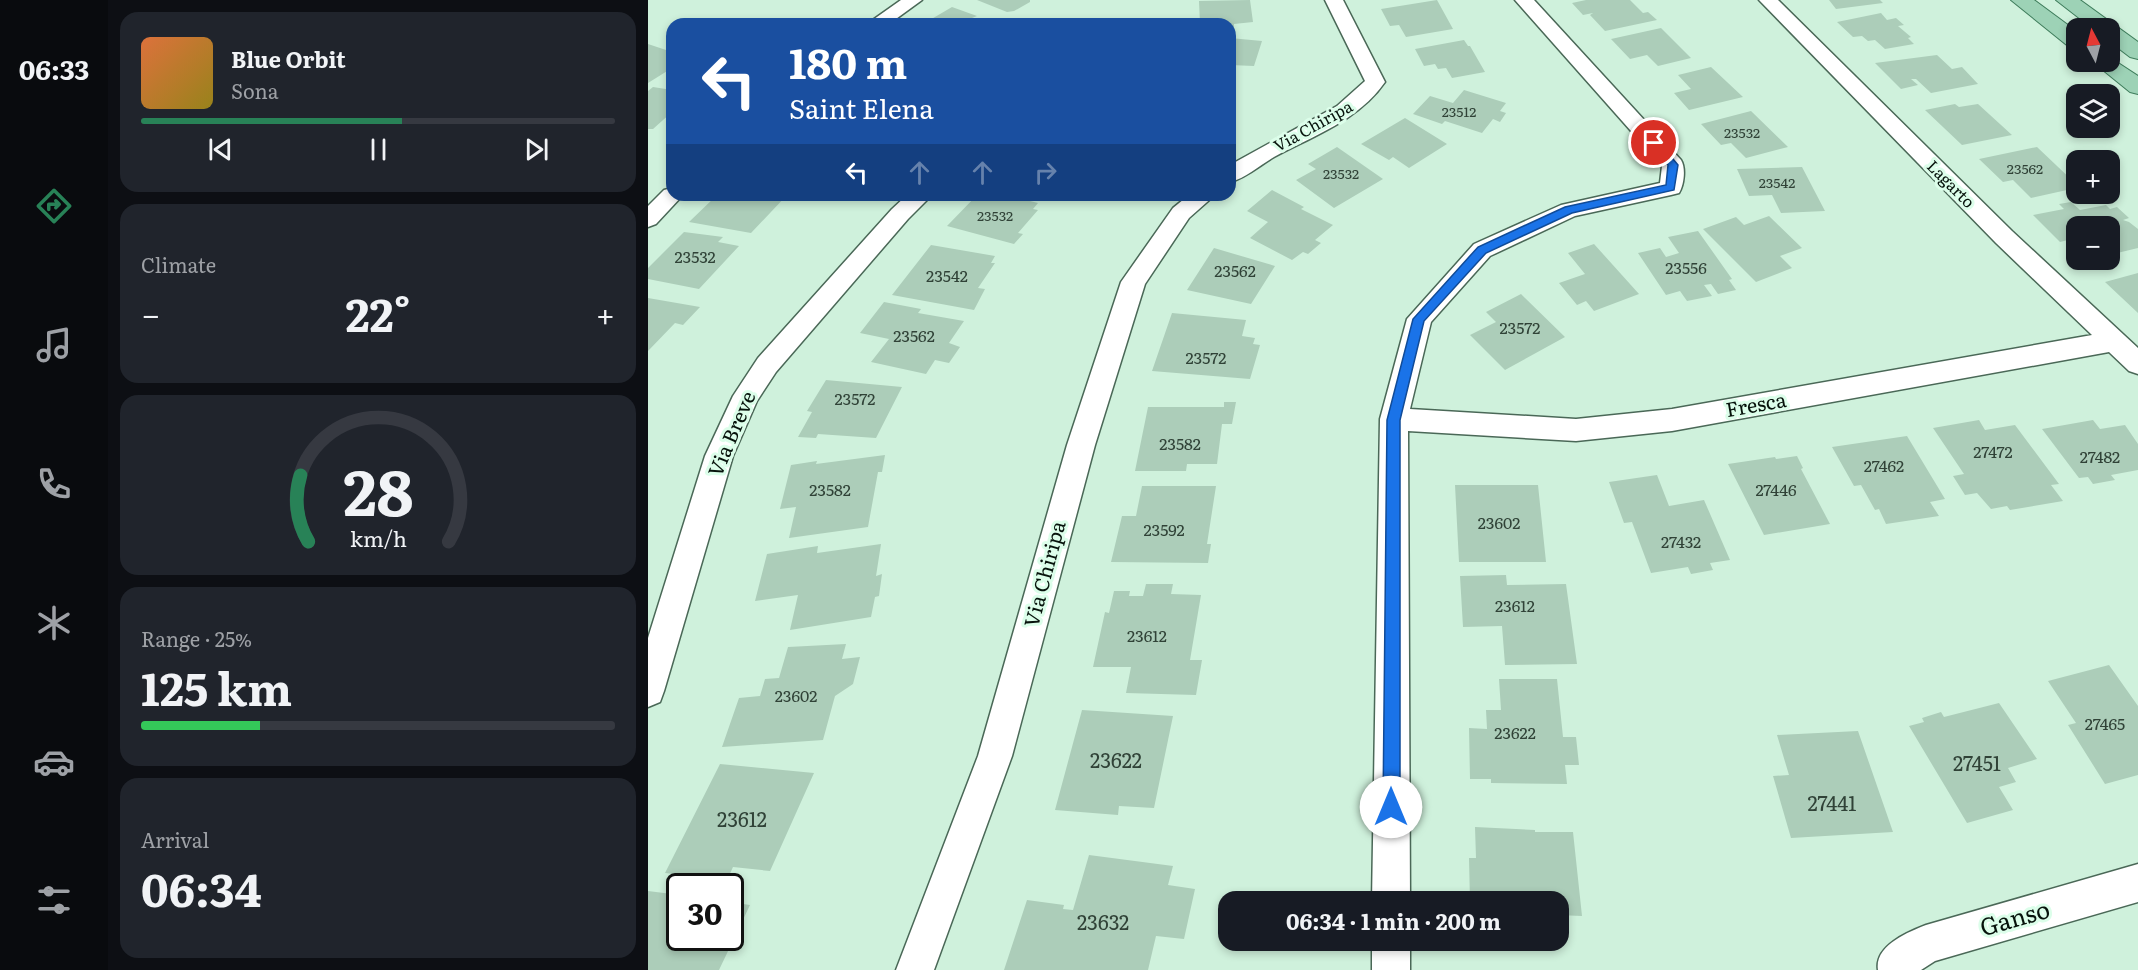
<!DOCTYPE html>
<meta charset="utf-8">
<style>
body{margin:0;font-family:Literata,serif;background:#20242c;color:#f1f3f6;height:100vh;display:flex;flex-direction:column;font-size:22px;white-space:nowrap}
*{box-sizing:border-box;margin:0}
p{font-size:20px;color:#9ea1a6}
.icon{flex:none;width:33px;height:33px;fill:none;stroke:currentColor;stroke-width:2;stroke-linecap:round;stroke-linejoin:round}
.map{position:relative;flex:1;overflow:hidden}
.panel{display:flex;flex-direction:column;gap:12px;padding:12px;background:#0d0f14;width:540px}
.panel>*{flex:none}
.guide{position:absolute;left:18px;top:18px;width:570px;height:183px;border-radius:18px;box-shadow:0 3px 9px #0003;background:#1a4fa0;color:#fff;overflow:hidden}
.needle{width:39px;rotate:353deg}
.buttons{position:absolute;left:1418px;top:18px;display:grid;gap:12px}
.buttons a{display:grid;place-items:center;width:54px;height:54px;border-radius:12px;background:#171b24;box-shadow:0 3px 9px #0003;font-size:30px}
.speed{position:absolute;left:18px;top:873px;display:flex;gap:12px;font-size:30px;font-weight:700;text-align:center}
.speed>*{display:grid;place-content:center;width:78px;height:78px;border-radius:50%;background:#171b24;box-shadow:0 3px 9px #0003;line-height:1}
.speed .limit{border:3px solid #111;border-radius:9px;background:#fff;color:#111}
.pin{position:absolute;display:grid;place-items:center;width:51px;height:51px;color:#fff;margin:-26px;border:3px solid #fff;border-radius:50%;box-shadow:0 2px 6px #0007}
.me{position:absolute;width:66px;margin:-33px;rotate:0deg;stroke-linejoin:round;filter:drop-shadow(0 0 4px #0008)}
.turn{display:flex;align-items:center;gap:21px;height:126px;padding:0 24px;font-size:27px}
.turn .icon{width:78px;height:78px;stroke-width:2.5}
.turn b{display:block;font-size:42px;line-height:51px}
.lanes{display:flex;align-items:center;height:57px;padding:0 24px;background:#0003;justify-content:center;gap:30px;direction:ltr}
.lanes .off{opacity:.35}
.big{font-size:45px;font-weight:700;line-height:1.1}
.panel .widget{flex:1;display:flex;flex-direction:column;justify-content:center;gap:9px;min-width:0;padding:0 21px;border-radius:18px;background:#20242c}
.panel .dial{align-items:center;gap:0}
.dial svg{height:156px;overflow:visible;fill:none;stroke:#363941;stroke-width:7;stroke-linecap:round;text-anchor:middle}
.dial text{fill:#f1f3f6;stroke:none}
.song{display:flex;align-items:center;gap:18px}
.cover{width:72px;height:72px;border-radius:9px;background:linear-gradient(135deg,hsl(20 70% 55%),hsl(50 70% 35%))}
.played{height:6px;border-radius:3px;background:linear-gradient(90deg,#288257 55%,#363941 55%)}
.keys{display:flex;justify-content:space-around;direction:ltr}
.heat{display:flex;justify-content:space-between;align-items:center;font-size:33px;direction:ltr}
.charge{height:9px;border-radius:4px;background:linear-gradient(90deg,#34c759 25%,#363941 0)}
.trip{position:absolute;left:570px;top:891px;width:351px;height:60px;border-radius:18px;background:#171b24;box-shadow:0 3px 9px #0003;font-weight:700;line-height:60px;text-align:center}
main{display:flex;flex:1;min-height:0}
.tab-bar{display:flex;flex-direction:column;width:108px;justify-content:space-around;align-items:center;background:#090b0e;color:#9ea1a6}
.tab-bar .icon{width:42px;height:42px}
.tab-bar .active{color:#288257}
.tab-bar b{font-size:27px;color:#f1f3f6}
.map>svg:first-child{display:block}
</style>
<main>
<nav class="tab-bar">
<b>06:33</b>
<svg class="icon active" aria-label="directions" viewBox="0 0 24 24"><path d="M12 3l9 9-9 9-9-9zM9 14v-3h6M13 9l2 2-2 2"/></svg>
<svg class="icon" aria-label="music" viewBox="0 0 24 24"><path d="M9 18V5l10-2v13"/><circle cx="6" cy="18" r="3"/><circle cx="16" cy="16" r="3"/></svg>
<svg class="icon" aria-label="phone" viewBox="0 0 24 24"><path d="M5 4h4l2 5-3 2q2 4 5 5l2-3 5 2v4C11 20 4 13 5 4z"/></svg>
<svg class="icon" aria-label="climate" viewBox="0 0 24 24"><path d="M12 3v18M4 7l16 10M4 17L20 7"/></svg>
<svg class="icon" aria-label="car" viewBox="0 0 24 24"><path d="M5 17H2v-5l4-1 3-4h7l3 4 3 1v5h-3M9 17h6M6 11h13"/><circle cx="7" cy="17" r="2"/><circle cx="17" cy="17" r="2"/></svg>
<svg class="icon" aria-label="filters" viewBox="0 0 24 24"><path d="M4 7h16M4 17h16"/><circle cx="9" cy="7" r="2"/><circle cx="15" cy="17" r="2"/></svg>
</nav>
<section class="panel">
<div class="widget">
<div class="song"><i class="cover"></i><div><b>Blue Orbit</b><p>Sona</p></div></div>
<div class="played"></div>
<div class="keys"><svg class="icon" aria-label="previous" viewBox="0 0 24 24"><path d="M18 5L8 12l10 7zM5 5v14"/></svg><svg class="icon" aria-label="pause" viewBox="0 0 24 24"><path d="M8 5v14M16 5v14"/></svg><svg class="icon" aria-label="next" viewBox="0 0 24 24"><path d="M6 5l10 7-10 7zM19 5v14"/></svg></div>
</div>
<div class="widget"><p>Climate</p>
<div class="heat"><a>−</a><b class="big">22°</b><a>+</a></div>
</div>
<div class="widget dial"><svg viewBox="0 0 100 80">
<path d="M14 69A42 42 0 1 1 86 69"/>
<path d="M14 69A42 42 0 0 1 10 35" stroke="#288257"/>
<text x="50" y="56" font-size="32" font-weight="700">28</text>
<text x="50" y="72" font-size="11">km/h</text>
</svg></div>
<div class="widget"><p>Range · 25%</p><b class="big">125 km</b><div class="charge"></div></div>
<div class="widget"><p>Arrival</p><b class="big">06:34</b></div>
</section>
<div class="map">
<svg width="1490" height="970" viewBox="0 0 1490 970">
<rect width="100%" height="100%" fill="#cff1dc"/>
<!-- building -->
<path fill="#accdb9" d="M329,0H382V2L366,11L359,12Z
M602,0L605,22L586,24V27L582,28V24H552L551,1Z
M789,0L805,29L758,37L751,25L742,26L733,9Z
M938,0H982L995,13L1000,12L1009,20L957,31L942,15L945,13L935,15L924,3Z
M1181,0H1232L1235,3L1188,9Z
M304,7L329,16L324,18L337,24H275Z
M1233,13L1239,20L1248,18L1256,25L1250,26L1263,37L1260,38L1266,44L1237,49L1227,40L1220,41L1214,36L1205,37L1189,22Z
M1013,28L1043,58L1010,66L999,55L982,59L963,39Z
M582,38L614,41L606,66L582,65Z
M816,40L820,46H822L837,72L804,78L798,68L790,69L787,64L776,66L767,49Z
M0,44L24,52V68L0,83Z
M1289,55L1304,69L1314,67L1330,84L1283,93L1268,79H1263L1270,85L1253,89L1227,63Z
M1063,67L1095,97L1041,110L1026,93L1043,89L1030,75Z
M5,87L24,90V112L5,129H0V91Z
M816,90L858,103L852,111L858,113L852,122L845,119L834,133L797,121L794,124L765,114L782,96L805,103Z
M1307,104L1311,107L1330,104L1364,135L1314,145L1277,110Z
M1103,111L1140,147L1098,158L1083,143L1073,145L1053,124Z
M757,118L799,144L761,168L745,157L741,160L713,144Z
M689,147L735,179L686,208L648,180L668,169L660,164Z
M1389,147L1428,184V188L1383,198L1365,180L1355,182L1331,159Z
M1154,167L1177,211L1133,213L1124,195L1101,196L1089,169Z
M624,190L656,207L653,209L685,225L667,240L673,243L660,254L655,252L644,260L602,238L620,222L599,211Z
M69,195H139L103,233L41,222Z
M329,195H373L370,198L390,203L385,209L390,210L370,233L375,234L366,244L299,226Z
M1423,202L1432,210L1458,205L1462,209L1469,207L1481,218L1475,220L1481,222L1490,229V248L1461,255V226H1428V238L1412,242L1385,215L1416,209L1411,204Z
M1121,216L1154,248L1132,256L1144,268L1108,282L1055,229L1088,217L1096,225Z
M1050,231L1084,279L1081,280L1088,290L1070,294L1063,284L1056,285L1064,296L1039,301L1032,291L1018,295L990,253L1012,248L1018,257L1031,253L1020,237Z
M36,232L75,237L70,242L91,246L51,289L0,279V268Z
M946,244L991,294L946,311L938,301L929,305L911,283L937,274L920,253Z
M283,245L347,256L343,263H347L330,288L337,289L326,310L244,295Z
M566,248L627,266L603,304L539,290Z
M1490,273V313L1457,282Z
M873,294L917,337L857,370L822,335L848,322L838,312Z
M0,298L52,307L35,325L27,323L0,351Z
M236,302L273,309L270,313L316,321L301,343L312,347L301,363L287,360L278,374L223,362L241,339L212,333Z
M524,313L598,320L594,336L607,338L605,344L612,345L602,379L504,371Z
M178,380L254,387L228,438L170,434L168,438L150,437L164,412L159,411Z
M576,402H588L584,424H574L569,464H539L538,471H487L500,407H576Z
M1331,420L1337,430L1367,425L1411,484L1403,485L1415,501L1362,510L1359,506L1343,509L1329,493L1317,495L1305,476L1316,474L1285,428Z
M1445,420L1452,429L1477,425L1490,444V470L1463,475L1467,480L1445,484L1440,477L1431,478L1394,429Z
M1259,436L1297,499L1282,502L1291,516L1238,524L1231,509L1227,510L1213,485L1206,486L1184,447Z
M237,455L234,472H230L220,527L141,538L148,507L132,509L143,465L169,461L168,464Z
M1149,456L1155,468L1153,469L1182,524L1116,535L1080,464L1127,457L1128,459Z
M1009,475L1021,506L1056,500L1082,560L1062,563L1065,570L1043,574L1040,567L1003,573L984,522L976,523L961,482Z
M807,485H890L898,562H811Z
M494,486H568L559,544H563L560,563L463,562L474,516H488Z
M233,544L228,576L234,574L231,596L227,597L223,617L142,630L150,595L107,601L119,554L170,546L169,553Z
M858,575L859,585L918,584L929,664L857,665L854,626L815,627L812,576Z
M498,584H525L523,594L553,595L542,660H554L548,695L478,693L483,667H445L457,612L461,613L466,591H482L481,596H495Z
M198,644L194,659L212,657L205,684L187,696L175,740L74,747L91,698L112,696L117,679L131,678L140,647Z
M1461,665L1490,706V775L1457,784L1420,725L1428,723L1400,681Z
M851,679H909L915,737H928L931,765H917L919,784L843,783V779H822L821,728L839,729L838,710H853Z
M1351,703L1389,759L1360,768L1368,782L1351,787L1365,810L1319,823L1261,726L1276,722L1274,718L1293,712L1296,717Z
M434,710L525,716L506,808L471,806L470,815L407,810Z
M1210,731L1245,832L1143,838L1125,776L1141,775L1129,735Z
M72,764L166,773L122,871L85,867L79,880L17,873Z
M827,827L887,830V832H925L934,916L910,915V902H822L821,858H828Z
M441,855L525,866L520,885L547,889L536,939L508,936L500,970H356L379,900L416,905L415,909L425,910Z
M0,891L32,895V938H82V902L102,905L71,970H0Z"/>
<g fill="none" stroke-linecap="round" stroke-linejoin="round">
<!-- street casing -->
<g stroke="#4a6857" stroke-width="3">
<path id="street" d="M253,0H274L241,24H219Z
M677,0H695L737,82C711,120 665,136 626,157C612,165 598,178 582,182V165L689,106L717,81Z
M867,0H886L1033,160C1038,168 1036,185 1031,193L1023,195L927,216L842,256L783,322L762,409L928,419L1024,409L1444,335L1348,243L1111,0H1130L1364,231L1490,348V374L1481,371L1461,352L1024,431L928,441L760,431L762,902H724L732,419L759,319L826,244L913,205L1012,183L1014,166Z
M24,188V195H35L8,224L0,227V206L16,190Z
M259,195H284L260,219L128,372L109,401L85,456L16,691L12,702L0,707V638L57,456L85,396L110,358L244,209Z
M541,195H567L541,218L497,284L447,445L364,756L286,970H248L330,756L419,445L473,282L525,208Z
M1490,864V902L1287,961L1273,970H1230C1226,946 1260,932 1278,925Z
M724,940H762V970H724Z"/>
</g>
<!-- primary casing -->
<g stroke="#3e7c5b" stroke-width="2">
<path id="primary" d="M1363,0H1386L1428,31V48L1420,46Z
M1408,0H1432L1490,42V59L1482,57L1461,41V28H1444Z
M1461,57L1490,76V94L1482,92L1445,62H1461Z"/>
</g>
<!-- street -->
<use href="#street" fill="#fff" fill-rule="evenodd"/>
<!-- primary -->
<use href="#primary" fill="#9dd2b6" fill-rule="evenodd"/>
</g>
<!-- route -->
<path fill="#1a73e8" stroke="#114b97" stroke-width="1.5" d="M1006,140L1010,141L1030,165L1026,190L924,213L838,253L776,321L752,420V807L749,813L743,815L737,813L735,807L739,420L765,319L830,247L917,207L1018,185L1020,165L1001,143Z"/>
<g text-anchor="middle" stroke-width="6" stroke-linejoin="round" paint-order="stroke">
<!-- far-number labels -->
<g font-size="14" fill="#304237">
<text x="811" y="117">23512</text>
<text x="1094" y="138">23532</text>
<text x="1377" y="174">23562</text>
<text x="693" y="179">23532</text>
<text x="1129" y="188">23542</text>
<text x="347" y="221">23532</text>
</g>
<!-- far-street labels -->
<g font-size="16" fill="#07130c" stroke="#dcfeea">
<text transform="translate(665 126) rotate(-29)" y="6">Via Chiripa</text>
<text transform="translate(1303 184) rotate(45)" y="6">Lagarto</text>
</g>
<!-- number labels -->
<g font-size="16" fill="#304237">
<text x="47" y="263">23532</text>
<text x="1038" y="274">23556</text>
<text x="587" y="277">23562</text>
<text x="299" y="282">23542</text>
<text x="872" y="334">23572</text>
<text x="266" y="342">23562</text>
<text x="558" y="364">23572</text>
<text x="207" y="405">23572</text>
<text x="532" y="450">23582</text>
<text x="1345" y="458">27472</text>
<text x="1452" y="463">27482</text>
<text x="1236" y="472">27462</text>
<text x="182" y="496">23582</text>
<text x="1128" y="496">27446</text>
<text x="851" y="529">23602</text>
<text x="516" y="536">23592</text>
<text x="1033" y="548">27432</text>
<text x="867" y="612">23612</text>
<text x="499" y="642">23612</text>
<text x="148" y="702">23602</text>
<text x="1457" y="730">27465</text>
<text x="867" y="739">23622</text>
</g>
<!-- street labels -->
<g font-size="20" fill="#07130c" stroke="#dcfeea">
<text transform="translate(1108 405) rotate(-10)" y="7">Fresca</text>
<text transform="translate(84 434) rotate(-67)" y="7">Via Breve</text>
<text transform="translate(397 574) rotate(-75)" y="7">Via Chiripa</text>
</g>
<!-- near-number labels -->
<g font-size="20" fill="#304237">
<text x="468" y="768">23622</text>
<text x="1329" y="771">27451</text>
<text x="1184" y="811">27441</text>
<text x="94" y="827">23612</text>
<text x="455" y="930">23632</text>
</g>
<!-- near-street labels -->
<g font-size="24" fill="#07130c" stroke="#dcfeea">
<text transform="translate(1367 919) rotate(-16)" y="8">Ganso</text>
</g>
</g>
</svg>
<div class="buttons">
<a><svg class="needle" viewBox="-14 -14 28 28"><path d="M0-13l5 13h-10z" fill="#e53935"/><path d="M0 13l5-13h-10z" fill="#9ea1a6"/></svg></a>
<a><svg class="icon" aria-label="layers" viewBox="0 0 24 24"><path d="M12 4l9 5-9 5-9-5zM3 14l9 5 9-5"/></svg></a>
<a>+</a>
<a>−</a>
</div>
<div class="speed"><div class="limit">30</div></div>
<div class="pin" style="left:1006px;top:143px;background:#d93025"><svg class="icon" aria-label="arrive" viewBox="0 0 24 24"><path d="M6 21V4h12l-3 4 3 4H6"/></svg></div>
<svg class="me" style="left:743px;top:807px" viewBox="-20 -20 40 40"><circle r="19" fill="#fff"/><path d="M0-13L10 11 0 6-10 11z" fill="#1a73e8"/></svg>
<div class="trip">06:34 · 1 min · 200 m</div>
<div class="guide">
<div class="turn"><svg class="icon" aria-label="left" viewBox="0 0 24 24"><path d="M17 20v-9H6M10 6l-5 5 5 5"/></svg><div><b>180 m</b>Saint Elena</div></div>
<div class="lanes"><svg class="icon" aria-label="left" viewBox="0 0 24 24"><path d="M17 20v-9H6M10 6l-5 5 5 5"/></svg><svg class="icon off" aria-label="ahead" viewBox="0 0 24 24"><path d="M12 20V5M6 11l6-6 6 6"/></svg><svg class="icon off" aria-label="ahead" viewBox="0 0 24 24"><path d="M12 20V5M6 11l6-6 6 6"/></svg><svg class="icon off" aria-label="right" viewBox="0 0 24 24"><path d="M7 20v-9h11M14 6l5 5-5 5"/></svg></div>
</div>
</div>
</main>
